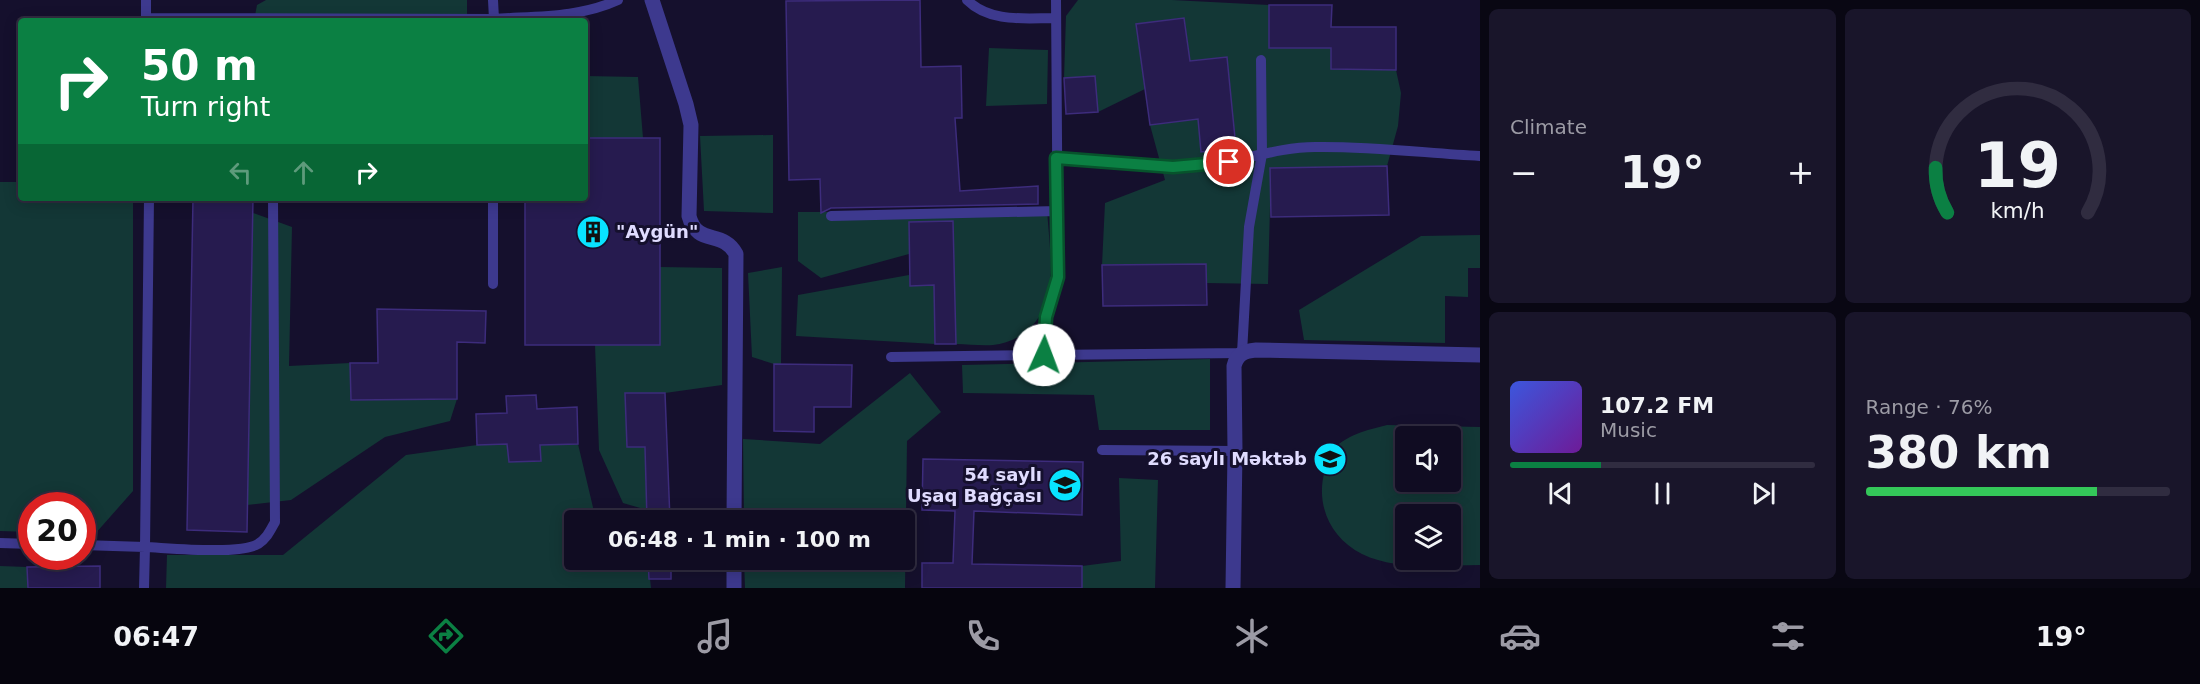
<!DOCTYPE html>
<meta charset="utf-8">
<style>
body{margin:0;font-family:"DejaVu Sans",sans-serif;background:#19152a;color:#f1f3f6;height:100vh;display:flex;flex-direction:column;font-size:22px;white-space:nowrap}
*{box-sizing:border-box;margin:0}
p{font-size:20px;color:#9c9ba5}
.icon{flex:none;width:33px;height:33px;fill:none;stroke:currentColor;stroke-width:2;stroke-linecap:round;stroke-linejoin:round}
.map{position:relative;flex:1;overflow:hidden}
.details{display:flex;flex-direction:column;gap:9px;padding:9px;background:#090713;width:720px}
.details>*{flex:none}
.guide{position:absolute;left:18px;top:18px;width:570px;height:183px;border-radius:6px;box-shadow:0 3px 15px #0003,0 0 0 2px #302c40;background:#0b8043;color:#fff;overflow:hidden}
.controls{position:absolute;left:1395px;top:426px;display:grid;gap:12px}
.controls a{display:grid;place-items:center;width:66px;height:66px;border-radius:6px;background:#100c22;box-shadow:0 3px 15px #0003,0 0 0 2px #302c40;font-size:30px}
.speed{position:absolute;left:18px;top:492px;display:flex;gap:12px;font-size:30px;font-weight:700;text-align:center}
.speed>*{display:grid;place-content:center;width:78px;height:78px;border-radius:50%;background:#100c22;box-shadow:0 3px 15px #0003,0 0 0 2px #302c40;line-height:1}
.speed .limit{border:9px solid #d22;background:#fff;color:#111}
.pin{position:absolute;display:grid;place-items:center;width:51px;height:51px;color:#fff;margin:-26px;border:3px solid #fff;border-radius:50%;box-shadow:0 2px 6px #0007}
.me{position:absolute;width:66px;margin:-33px;rotate:2deg;stroke-linejoin:round;filter:drop-shadow(0 0 4px #0008)}
.turn{display:flex;align-items:center;gap:21px;height:126px;padding:0 24px;font-size:27px}
.turn .icon{width:78px;height:78px;stroke-width:2.5}
.turn b{display:block;font-size:42px;line-height:51px}
.lanes{display:flex;align-items:center;height:57px;padding:0 24px;background:#0003;justify-content:center;gap:30px;direction:ltr}
.lanes .off{opacity:.35}
.big{font-size:45px;font-weight:800;line-height:1.1}
.details .card{flex:1;display:flex;flex-direction:column;justify-content:center;gap:9px;min-width:0;padding:0 21px;border-radius:9px;background:#19152a}
.details .dial{align-items:center;gap:0}
.dial svg{height:156px;overflow:visible;fill:none;stroke:#302c40;stroke-width:7;stroke-linecap:round;text-anchor:middle}
.dial text{fill:#f1f3f6;stroke:none}
.song{display:flex;align-items:center;gap:18px}
.cover{width:72px;height:72px;border-radius:9px;background:linear-gradient(135deg,hsl(230 70% 55%),hsl(280 70% 35%))}
.played{height:6px;border-radius:3px;background:linear-gradient(90deg,#0b8043 30%,#302c40 30%)}
.keys{display:flex;justify-content:space-around;direction:ltr}
.heat{display:flex;justify-content:space-between;align-items:center;font-size:33px;direction:ltr}
.charge{height:9px;border-radius:4px;background:linear-gradient(90deg,#34c759 76%,#302c40 0)}
.details .tiles{flex:1;display:grid;gap:9px;grid-template-columns:repeat(2,1fr)}
.trip{position:absolute;left:564px;top:510px;width:351px;height:60px;border-radius:6px;background:#100c22;box-shadow:0 3px 15px #0003,0 0 0 2px #302c40;font-weight:800;line-height:60px;text-align:center}
.menu{display:flex;height:96px;justify-content:space-around;align-items:center;background:#06050e;color:#9c9ba5}
.menu .icon{width:42px;height:42px}
.menu .on{color:#0b8043}
.menu b{font-size:27px;color:#f1f3f6}
main{display:flex;flex:1;min-height:0}
.map>svg:first-child{display:block}
</style>
<main>
<div class="map">
<svg width="1480" height="588" viewBox="0 0 1480 588">
<rect width="100%" height="100%" fill="#15102d"/>
<!-- green -->
<path fill="#133736" fill-rule="evenodd" d="M266,0H467V21H254L257,5Z
M1078,0H1172L1269,5V48H1331V69L1396,70L1401,93L1398,126L1387,166L1271,168L1268,284L1206,283V264L1102,265L1105,203L1165,180L1150,125L1198,119L1201,152L1236,148L1227,58L1190,61L1184,18L1136,24L1145,89L1098,112L1095,76L1064,78L1066,16Z
M989,48L1048,50L1047,104L986,106Z
M585,76L638,77L643,138H585Z
M773,135V213L704,211L700,136Z
M0,182H21V198H133V491L95,534L83,533L82,506H32L31,532L0,531Z
M1047,208C1049,251 1062,305 1023,334C1014,340 1004,344 993,345C981,346 968,344 956,344L953,237L909,238V254L821,278L798,261V212H926Z
M253,213L292,227L289,366L350,363L351,400L457,399L450,421L385,437L291,500L247,505Z
M1480,235V268H1468V297L1445,296V343L1304,340L1299,310L1421,236Z
M660,267L722,268V385L665,393L625,394L627,447H667L668,461H646L647,510L623,503L599,450L595,345H659Z
M782,267L781,364H774L752,357L748,273Z
M909,275L910,285H934L935,344L796,336L798,295Z
M1210,359V430H1099L1094,395L963,393L962,365Z
M910,373L941,412L907,441L905,588H745L744,560H904V520H744L743,439L820,444Z
M1387,425L1480,427V565C1442,565 1397,571 1362,554C1330,538 1315,504 1325,470C1327,464 1328,457 1331,452C1345,435 1367,430 1387,425ZM1406,436H1450V482H1406ZM1406,514H1450V560H1406Z
M507,444L509,462L541,461L540,445L578,444L596,520H574V560H648L651,588H166L167,555H283L406,455L477,445Z
M1119,478L1158,480L1155,588H1082V566L1121,561Z
M0,566L27,567L28,588H0Z"/>
<!-- building -->
<path fill="#261b4f" stroke="#3d2c7c" stroke-width="1.5" d="M920,0L921,67L961,66L962,118H955L960,191L1038,186V204L831,208L821,213L820,179L789,180L786,1Z
M1269,5H1332L1331,27H1396V70L1331,69V48H1269Z
M1184,18L1190,61L1227,57L1236,148L1201,152L1198,119L1150,125L1136,24Z
M1095,76L1098,112L1066,114L1064,78Z
M585,138H660V345H525V198H585Z
M1387,166L1389,215L1271,217L1270,168Z
M193,198H253L247,532L187,530Z
M953,221L956,344H935L934,285L910,286L909,222Z
M1206,264L1207,305L1103,306L1102,265Z
M377,309L486,311L485,343L457,342V399L351,400L350,363H378Z
M774,364L852,365L851,407H814V432L774,431Z
M625,393H665L670,520H647L645,447H627Z
M536,395L537,409L577,407L578,444L540,445L541,461L509,462L507,444L477,445L476,414L507,413L506,396Z
M923,459L1083,462L1082,515L974,511L972,564L1082,566V588H922V563H953L955,511L922,510Z
M648,560H671V579H649Z
M100,566V588H28L27,567Z"/>
<g fill="none" stroke-linecap="round" stroke-linejoin="round">
<!-- service -->
<path stroke="#3d398e" stroke-width="10" d="M146,0V21
M967,0C990,23 1025,18 1055,18
M146,18L494,19L493,0
M494,21V19C536,16 579,18 618,0
M1056,158C1104,162 1154,170 1202,166C1240,162 1277,147 1315,147C1370,146 1425,153 1480,156
M493,198V284
M831,216L1057,211
M1044,355L1242,353L1249,227L1262,154L1261,60
M891,357L1044,355L1046,317L1058,277L1056,0
M1102,450L1235,451
M0,543L32,544
M82,545L145,547L149,198
M144,588L145,547C169,548 239,555 258,544C267,538 270,531 275,522L273,198"/>
<!-- minor -->
<path stroke="#3d398e" stroke-width="15" d="M652,0L686,104L691,125L689,216C697,247 723,229 736,254L734,520
M734,588V560
M1233,588L1235,451L1234,366C1237,354 1244,351 1256,350L1480,355"/>
</g>
<g fill="none" stroke-linecap="round" stroke-linejoin="round">
<!-- route casing -->
<g stroke="#07532c" stroke-width="15">
<path id="route" d="M1044,355L1046,317L1058,277L1056,158L1173,167L1229,162"/>
</g>
<!-- route -->
<use href="#route" stroke="#0b8043" stroke-width="10"/>
</g>
<!-- icons -->
<defs>
<g id="building-disc" transform="scale(1.725)"><circle r="9.5" fill="#08e3ff" stroke="#15102d"/><path d="M-4-6H4V6H1V3H-1V6H-4ZM-2.5-4.3h1.7v1.8h-1.7ZM.8-4.3h1.7v1.8H.8ZM-2.5-1h1.7V.8h-1.7ZM.8-1h1.7V.8H.8Z" fill="#111"/></g>
<g id="school-disc" transform="scale(1.725)"><circle r="9.5" fill="#08e3ff" stroke="#15102d"/><path d="M0-5L7-2L0 1L-7-2ZM-4 1L0 2.5L4 1V4Q0 6-4 4Z" fill="#111"/></g>
</defs>
<g fill-rule="evenodd">
<use href="#building-disc" x="593" y="232"/>
<use href="#school-disc" x="1330" y="459"/>
<use href="#school-disc" x="1065" y="485"/>
</g>
<g text-anchor="middle" stroke-width="6" stroke-linejoin="round" paint-order="stroke">
<!-- poi labels -->
<g font-size="18" font-weight="bold" fill="#e0dcff" stroke="#15102d" text-anchor="end">
<text x="616" y="238" text-anchor="start">"Aygün"</text>
<text x="1307" y="465">26 saylı Məktəb</text>
<text x="1042" y="481">54 saylı<tspan x="1042" dy="21">Uşaq Bağçası</tspan></text>
</g>
</g>
</svg>
<div class="controls">
<a><svg class="icon" aria-label="sound" viewBox="0 0 24 24"><path d="M4 9h4l5-4v14l-5-4H4zM17 9q2 3 0 6"/></svg></a>
<a><svg class="icon" aria-label="layers" viewBox="0 0 24 24"><path d="M12 4l9 5-9 5-9-5zM3 14l9 5 9-5"/></svg></a>
</div>
<div class="speed"><div class="limit">20</div></div>
<div class="pin" style="left:1229px;top:162px;background:#d93025"><svg class="icon" aria-label="arrive" viewBox="0 0 24 24"><path d="M6 21V4h12l-3 4 3 4H6"/></svg></div>
<svg class="me" style="left:1044px;top:355px" viewBox="-20 -20 40 40"><circle r="19" fill="#fff"/><path d="M0-13L10 11 0 6-10 11z" fill="#0b8043"/></svg>
<div class="trip">06:48 · 1 min · 100 m</div>
<div class="guide">
<div class="turn"><svg class="icon" aria-label="right" viewBox="0 0 24 24"><path d="M7 20v-9h11M14 6l5 5-5 5"/></svg><div><b>50 m</b>Turn right</div></div>
<div class="lanes"><svg class="icon off" aria-label="left" viewBox="0 0 24 24"><path d="M17 20v-9H6M10 6l-5 5 5 5"/></svg><svg class="icon off" aria-label="ahead" viewBox="0 0 24 24"><path d="M12 20V5M6 11l6-6 6 6"/></svg><svg class="icon" aria-label="right" viewBox="0 0 24 24"><path d="M7 20v-9h11M14 6l5 5-5 5"/></svg></div>
</div>
</div>
<section class="details">
<div class="tiles">
<div class="card"><p>Climate</p>
<div class="heat"><a>−</a><b class="big">19°</b><a>+</a></div>
</div>
<div class="card dial"><svg viewBox="0 0 100 80">
<path d="M14 69A42 42 0 1 1 86 69"/>
<path d="M14 69A42 42 0 0 1 8 46" stroke="#0b8043"/>
<text x="50" y="56" font-size="32" font-weight="700">19</text>
<text x="50" y="72" font-size="11">km/h</text>
</svg></div>
<div class="card">
<div class="song"><i class="cover"></i><div><b>107.2 FM</b><p>Music</p></div></div>
<div class="played"></div>
<div class="keys"><svg class="icon" aria-label="previous" viewBox="0 0 24 24"><path d="M18 5L8 12l10 7zM5 5v14"/></svg><svg class="icon" aria-label="pause" viewBox="0 0 24 24"><path d="M8 5v14M16 5v14"/></svg><svg class="icon" aria-label="next" viewBox="0 0 24 24"><path d="M6 5l10 7-10 7zM19 5v14"/></svg></div>
</div>
<div class="card"><p>Range · 76%</p><b class="big">380 km</b><div class="charge"></div></div>
</div>
</section>
</main>
<nav class="menu">
<b>06:47</b>
<svg class="icon on" aria-label="directions" viewBox="0 0 24 24"><path d="M12 3l9 9-9 9-9-9zM9 14v-3h6M13 9l2 2-2 2"/></svg>
<svg class="icon" aria-label="music" viewBox="0 0 24 24"><path d="M9 18V5l10-2v13"/><circle cx="6" cy="18" r="3"/><circle cx="16" cy="16" r="3"/></svg>
<svg class="icon" aria-label="phone" viewBox="0 0 24 24"><path d="M5 4h4l2 5-3 2q2 4 5 5l2-3 5 2v4C11 20 4 13 5 4z"/></svg>
<svg class="icon" aria-label="climate" viewBox="0 0 24 24"><path d="M12 3v18M4 7l16 10M4 17L20 7"/></svg>
<svg class="icon" aria-label="car" viewBox="0 0 24 24"><path d="M5 17H2v-5l4-1 3-4h7l3 4 3 1v5h-3M9 17h6M6 11h13"/><circle cx="7" cy="17" r="2"/><circle cx="17" cy="17" r="2"/></svg>
<svg class="icon" aria-label="filters" viewBox="0 0 24 24"><path d="M4 7h16M4 17h16"/><circle cx="9" cy="7" r="2"/><circle cx="15" cy="17" r="2"/></svg>
<b>19°</b>
</nav>
